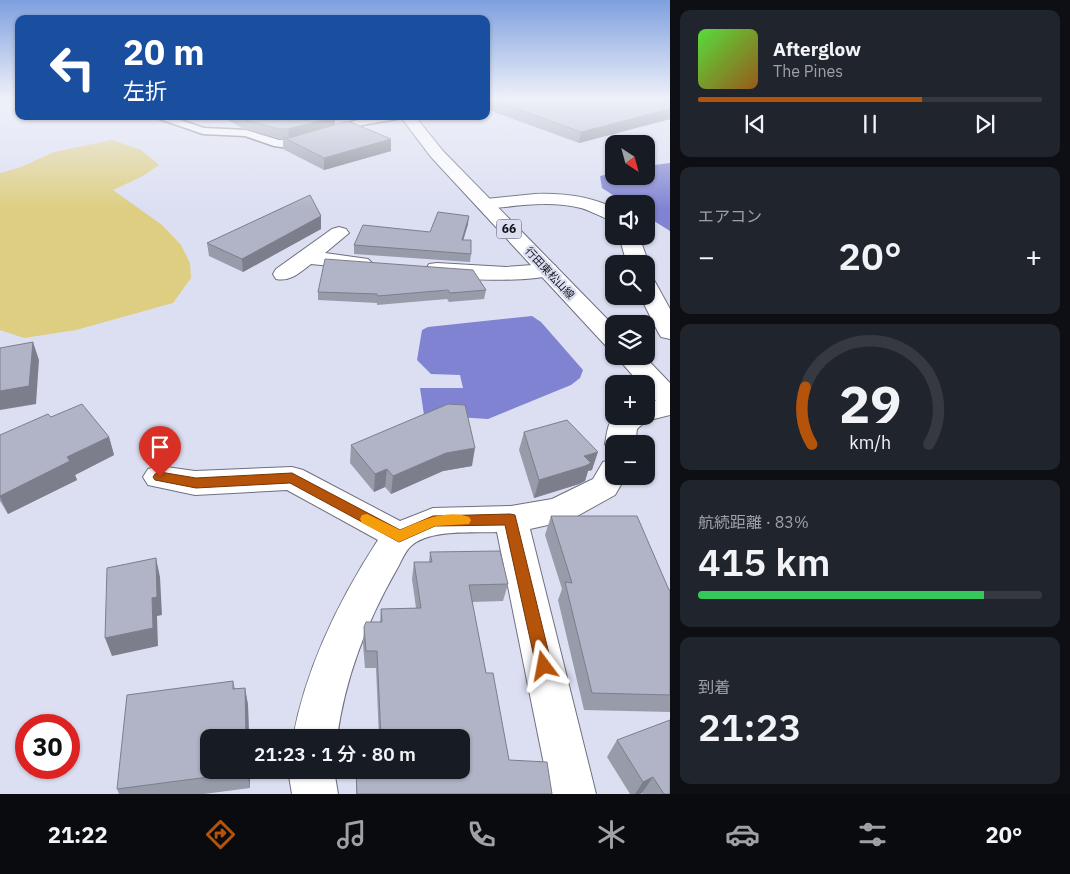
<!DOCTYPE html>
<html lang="ja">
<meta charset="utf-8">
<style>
body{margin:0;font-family:"IBM Plex Sans","Noto Sans JP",sans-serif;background:#20242c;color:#f1f3f6;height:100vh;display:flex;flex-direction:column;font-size:19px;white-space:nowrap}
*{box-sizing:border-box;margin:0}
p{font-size:16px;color:#9ea1a6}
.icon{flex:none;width:28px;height:28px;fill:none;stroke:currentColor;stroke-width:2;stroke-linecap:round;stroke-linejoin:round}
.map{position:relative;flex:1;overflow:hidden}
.sheet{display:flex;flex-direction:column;gap:10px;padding:10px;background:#0d0f14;width:400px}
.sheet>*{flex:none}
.hud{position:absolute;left:15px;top:15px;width:475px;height:105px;border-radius:10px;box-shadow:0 1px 4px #0004;background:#1a4fa0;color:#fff;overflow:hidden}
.needle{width:32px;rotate:144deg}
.buttons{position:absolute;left:605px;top:135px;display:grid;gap:10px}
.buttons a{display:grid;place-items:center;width:50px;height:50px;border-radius:10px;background:#171b24;box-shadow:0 1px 4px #0004;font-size:25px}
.speed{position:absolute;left:15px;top:714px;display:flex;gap:10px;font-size:25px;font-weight:700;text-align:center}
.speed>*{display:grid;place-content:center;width:65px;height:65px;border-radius:50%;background:#171b24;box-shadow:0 1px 4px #0004;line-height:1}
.speed .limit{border:8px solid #d22;background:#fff;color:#111}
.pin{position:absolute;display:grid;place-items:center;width:42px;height:42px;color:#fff;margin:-51px -21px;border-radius:50% 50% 50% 0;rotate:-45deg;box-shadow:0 0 5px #0007}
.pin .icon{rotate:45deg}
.me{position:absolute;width:55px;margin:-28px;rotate:347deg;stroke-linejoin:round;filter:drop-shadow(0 0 4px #0008)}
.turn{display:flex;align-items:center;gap:18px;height:105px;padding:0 25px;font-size:22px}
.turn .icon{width:65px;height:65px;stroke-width:2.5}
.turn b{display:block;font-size:35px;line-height:42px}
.big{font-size:38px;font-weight:600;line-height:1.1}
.sheet .widget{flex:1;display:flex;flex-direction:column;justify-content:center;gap:8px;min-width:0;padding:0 18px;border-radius:10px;background:#20242c}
.sheet .dial{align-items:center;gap:0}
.dial svg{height:130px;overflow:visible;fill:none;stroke:#363941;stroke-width:7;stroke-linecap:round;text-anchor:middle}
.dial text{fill:#f1f3f6;stroke:none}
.song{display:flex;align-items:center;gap:15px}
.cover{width:60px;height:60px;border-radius:8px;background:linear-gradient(135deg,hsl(110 70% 55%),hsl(30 70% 35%))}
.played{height:5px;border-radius:2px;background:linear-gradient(90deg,#b45309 65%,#363941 65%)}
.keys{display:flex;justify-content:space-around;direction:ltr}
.heat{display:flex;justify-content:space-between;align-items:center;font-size:28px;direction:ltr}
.charge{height:8px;border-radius:4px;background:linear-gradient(90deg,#34c759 83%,#363941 0)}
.trip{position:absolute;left:200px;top:729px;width:270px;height:50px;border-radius:10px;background:#171b24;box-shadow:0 1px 4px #0004;font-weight:600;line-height:50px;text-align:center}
.tab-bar{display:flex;height:80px;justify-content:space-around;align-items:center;background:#090b0e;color:#9ea1a6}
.tab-bar .icon{width:35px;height:35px}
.tab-bar .active{color:#b45309}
.tab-bar b{font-size:22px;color:#f1f3f6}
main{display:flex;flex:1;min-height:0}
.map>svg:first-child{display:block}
</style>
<main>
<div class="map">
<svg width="670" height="794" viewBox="0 0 670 794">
<rect width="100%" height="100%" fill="#dcdff2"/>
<!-- green -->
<path fill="#dece82" d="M112,140L141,150L159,165L141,177L113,190L162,225L181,245L190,263L191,278L173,303L76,330L24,338L0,330V173L21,167L54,152Z"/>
<!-- water -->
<path fill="#7f83d1" d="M670,163V231L646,216V204H627L602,188L600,176L614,173V176H646V166Z
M532,316L541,322L583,370L580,378L571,385L488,419L424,415L420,388H463L460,375L431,374L417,360L422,330L428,327Z"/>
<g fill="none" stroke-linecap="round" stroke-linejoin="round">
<!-- service casing -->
<g stroke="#6e7081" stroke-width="3">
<path id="service" d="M151,116H168L204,128L246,130L279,140H289L333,129L359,119L374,116H402L397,119L362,125L341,133L289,148L274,146L245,136L203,134Z"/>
</g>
<!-- minor casing -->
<g stroke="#6e7081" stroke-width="2">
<path id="minor" d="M339,227L346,229L349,233L325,253L368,259L372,263L368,267L361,269L311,264C300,272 291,282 276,279L273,274L276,269L332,229Z
M437,263L506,267L547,264L555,265L558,270L555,275C525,282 459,281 429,274L426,269L429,264Z
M670,397V415L646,421L637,429L635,444H614V453L609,451L605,444C607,434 607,423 615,416H646V403Z
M614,459V476H626L615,495L570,520L530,529L596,794H550L497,532C474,533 429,529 411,546C405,551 401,562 397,569C367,621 345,678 337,738H293C306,667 339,600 378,540L287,490L195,495L148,485L143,477L148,469L159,466L195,471L292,467L303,470L400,521L433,508L511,506L552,499L593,479L603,462Z
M288,770H334L338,794H292Z"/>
</g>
<!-- tertiary casing -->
<g stroke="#6e7081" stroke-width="2">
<path id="tertiary" d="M535,194C562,193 589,196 614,208V221C602,218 592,211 581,208C550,200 517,206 486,209L480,208L477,204L480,200L486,199Z
M619,236H639L649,264L646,267V264H627Z
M646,278L654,280L670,309V339L661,337L658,332L640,296H646Z"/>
</g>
<!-- primary casing -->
<g stroke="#6e7081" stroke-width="2">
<path id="primary" d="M400,116H415L443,151L614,326V347L605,345L431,157Z
M616,356H644L670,383V408L660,405L646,390V384H640Z"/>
</g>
<!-- service -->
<use href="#service" fill="#fff" fill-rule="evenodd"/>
<!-- minor -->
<use href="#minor" fill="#fff" fill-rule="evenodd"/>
<!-- tertiary -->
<use href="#tertiary" fill="#fff" fill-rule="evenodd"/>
<!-- primary -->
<use href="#primary" fill="#fff" fill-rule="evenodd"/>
</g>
<!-- wall -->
<path fill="#989baa" d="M486,98H670V119L579,143L486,109Z
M220,116H333L335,125L391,139V151L324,170L283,149V138H279L242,128Z
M321,216V229L243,272L209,256L207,243Z
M468,224L463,240L471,254L470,262L354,254V245L430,232Z
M486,290L484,299L449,302L447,299L377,305V303L318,300V292Z
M51,417L109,437L114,455L75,475L77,480L8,514L0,501V435Z
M524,432L592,470L588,471L585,481L579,484L534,498L519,450Z
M351,445L472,466L443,471L391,494L385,487L374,492L350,463Z
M551,516L670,590V712L584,710L558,600L562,589L545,535Z
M430,552L508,584L503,601L472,602L486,673L509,760L552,794H356V770H461V738H379L376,668H365L363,644L364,627L380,622L381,609L416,608L412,579L414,562H429Z
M233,681L235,689L245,688L248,705L249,738H209L250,770V788L204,794H119L117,789Z
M617,740L670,794H643L642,793L640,794H630L607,757Z"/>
<!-- shaded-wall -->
<path fill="#7c7e8b" d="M670,109V119L579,143L581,132Z
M335,117V126L289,138L288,129Z
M391,139V151L324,170V158Z
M321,216V229L243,272L242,259Z
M469,216L468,224L461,248L462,240Z
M33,342L39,360L36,404L0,410V391Z
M109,437L114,455L75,475L77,480L8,514L0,497V496L67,457Z
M475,448L472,466L443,471L391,494L393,476L446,453Z
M598,452L592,470L588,471L585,481L579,484L534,498L539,480L584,456Z
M387,469L385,487L374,492L375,474Z
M156,558L160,577L162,615L157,616L158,646L112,656L105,638L152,598Z
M245,688L248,705L249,738H246Z
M247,770H250V788L247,772Z
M653,777L642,793L640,794H635L643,782Z"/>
<!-- building -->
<path fill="#b1b4c6" stroke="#7c7e8b" d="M487,98H670V109L581,132Z
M237,116H333L335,117L288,129H279L241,119Z
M348,121L391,139L324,158L283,137L289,138Z
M310,195L321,216L242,259L207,243Z
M438,212L469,216L462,240H471V254L354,245L363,225L430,232Z
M325,259L473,270L486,290L450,293L448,290L378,296L377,294L318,292Z
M33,342L29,386L0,391V348Z
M82,404L109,437L67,457L70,461L0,496V435L48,414L51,417Z
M448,404L465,405L475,448L446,453L393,476L387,469L375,474L351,445Z
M567,420L598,452L584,456L591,463L585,466L539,480L524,432Z
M551,516H637L669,590H670V695L592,693L565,582L572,583Z
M500,551L508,584L469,585L486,673H493L509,760L547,762L552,794H357L356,770H461V738H381L377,651H366L364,627L366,622H382L381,609L421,608L414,562H432L430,552Z
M156,558L157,597L152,598L153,628L105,638L107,568Z
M233,681V689L245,688L246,738H209V770H247V772L117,789L127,695Z
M670,720V794H664L653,777L643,782L617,740Z"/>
<!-- sky -->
<linearGradient id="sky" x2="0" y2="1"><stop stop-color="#7ea0df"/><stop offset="0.47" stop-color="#eff1f9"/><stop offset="1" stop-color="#eff1f9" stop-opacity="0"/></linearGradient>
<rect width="670" height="210" fill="url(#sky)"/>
<!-- route -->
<path fill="#b45309" stroke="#753606" d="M160,472L196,478L292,473L400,530L433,516L510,514L515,515L552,666L550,671L544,673L538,671L536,666L505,525L435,526L399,542L290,483L196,488L155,480L153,477L155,474Z"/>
<!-- slow -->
<path fill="#f59e0b" d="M367,514L400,530C421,521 445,509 469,517L471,520L469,524L435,526L399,542L362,523L360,519L362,515Z"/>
<g text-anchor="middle" stroke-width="4.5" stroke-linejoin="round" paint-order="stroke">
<!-- far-street labels -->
<g font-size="11" fill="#13131a" stroke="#dcdff2">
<text transform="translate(550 273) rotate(47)" y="4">行田東松山線</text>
</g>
<!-- shield labels -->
<rect fill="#dcdff2" stroke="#4f505b" stroke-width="1" x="496.5" y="219.5" width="25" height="19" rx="4"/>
<g font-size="12" font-weight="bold" fill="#13131a">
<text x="509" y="233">66</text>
</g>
</g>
</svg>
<div class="buttons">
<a><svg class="needle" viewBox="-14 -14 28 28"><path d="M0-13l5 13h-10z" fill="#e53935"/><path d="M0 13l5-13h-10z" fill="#9ea1a6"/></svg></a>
<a><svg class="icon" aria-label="sound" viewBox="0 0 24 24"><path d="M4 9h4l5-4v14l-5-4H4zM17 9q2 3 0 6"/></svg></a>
<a><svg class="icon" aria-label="search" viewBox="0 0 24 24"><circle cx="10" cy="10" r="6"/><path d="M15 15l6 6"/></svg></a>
<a><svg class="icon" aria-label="layers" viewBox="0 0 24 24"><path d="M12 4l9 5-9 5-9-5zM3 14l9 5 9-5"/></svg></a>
<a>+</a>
<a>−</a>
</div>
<div class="speed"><div class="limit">30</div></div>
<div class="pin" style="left:160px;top:477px;background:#d93025"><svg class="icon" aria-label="arrive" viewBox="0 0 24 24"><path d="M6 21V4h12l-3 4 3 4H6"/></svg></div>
<svg class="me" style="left:544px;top:666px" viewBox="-20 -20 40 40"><path d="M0-17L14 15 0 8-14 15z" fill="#b45309" stroke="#fff" stroke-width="4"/></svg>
<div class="trip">21:23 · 1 分 · 80 m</div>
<div class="hud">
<div class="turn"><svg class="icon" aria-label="left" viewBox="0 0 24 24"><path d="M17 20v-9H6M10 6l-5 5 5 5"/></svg><div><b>20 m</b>左折</div></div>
</div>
</div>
<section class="sheet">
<div class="widget">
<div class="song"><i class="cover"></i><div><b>Afterglow</b><p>The Pines</p></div></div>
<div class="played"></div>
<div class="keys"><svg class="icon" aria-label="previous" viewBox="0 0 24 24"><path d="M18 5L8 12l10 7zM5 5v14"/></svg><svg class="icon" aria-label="pause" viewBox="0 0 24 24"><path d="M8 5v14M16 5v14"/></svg><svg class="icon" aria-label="next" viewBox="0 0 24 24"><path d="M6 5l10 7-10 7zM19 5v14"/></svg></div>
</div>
<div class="widget"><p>エアコン</p>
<div class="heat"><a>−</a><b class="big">20°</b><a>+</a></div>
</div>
<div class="widget dial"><svg viewBox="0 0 100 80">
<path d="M14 69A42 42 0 1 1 86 69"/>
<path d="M14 69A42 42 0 0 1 10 34" stroke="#b45309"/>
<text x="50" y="56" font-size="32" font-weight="700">29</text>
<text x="50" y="72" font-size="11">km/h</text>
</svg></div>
<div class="widget"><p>航続距離 · 83%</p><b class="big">415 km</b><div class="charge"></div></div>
<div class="widget"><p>到着</p><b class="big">21:23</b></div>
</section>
</main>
<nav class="tab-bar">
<b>21:22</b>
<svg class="icon active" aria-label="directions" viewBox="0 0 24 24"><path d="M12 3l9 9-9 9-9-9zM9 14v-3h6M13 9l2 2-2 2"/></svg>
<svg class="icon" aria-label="music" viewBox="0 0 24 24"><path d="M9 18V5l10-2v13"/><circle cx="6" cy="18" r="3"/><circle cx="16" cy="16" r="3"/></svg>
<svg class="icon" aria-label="phone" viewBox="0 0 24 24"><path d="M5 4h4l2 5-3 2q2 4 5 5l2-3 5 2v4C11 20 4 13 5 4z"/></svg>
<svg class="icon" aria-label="climate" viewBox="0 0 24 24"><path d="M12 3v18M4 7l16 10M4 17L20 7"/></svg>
<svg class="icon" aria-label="car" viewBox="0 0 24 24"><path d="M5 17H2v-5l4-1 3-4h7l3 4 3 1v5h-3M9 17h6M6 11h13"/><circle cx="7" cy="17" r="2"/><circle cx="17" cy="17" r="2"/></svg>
<svg class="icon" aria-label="filters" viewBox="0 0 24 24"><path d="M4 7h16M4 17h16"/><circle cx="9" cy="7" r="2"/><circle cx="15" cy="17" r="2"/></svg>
<b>20°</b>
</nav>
